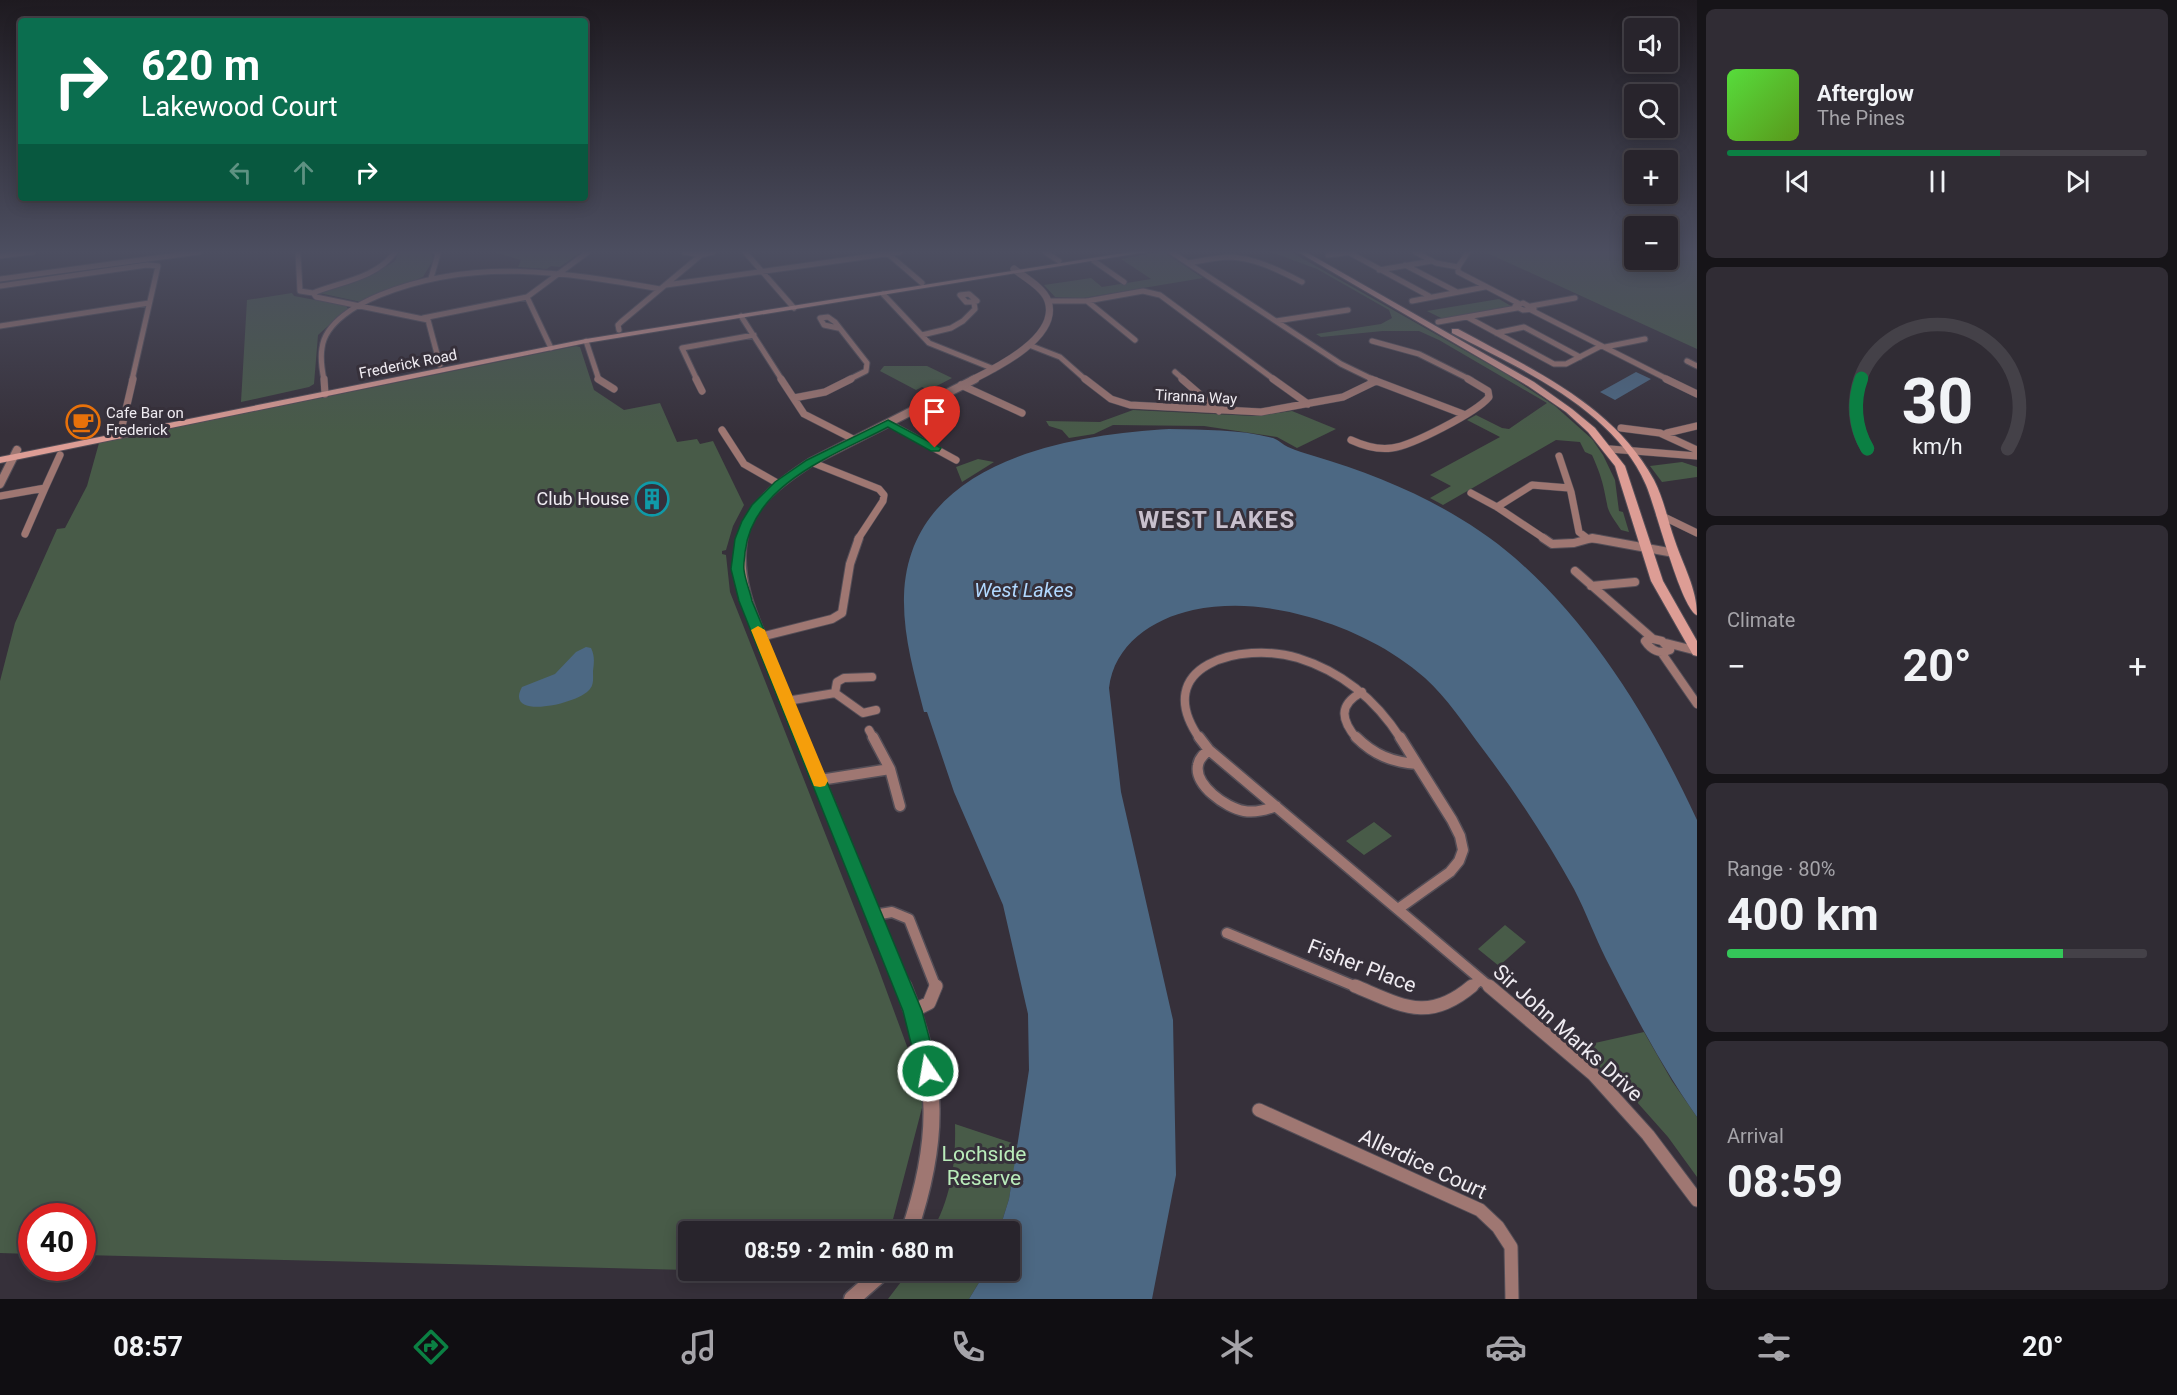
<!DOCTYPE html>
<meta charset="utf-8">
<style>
body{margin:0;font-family:Roboto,sans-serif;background:#302c34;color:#f1f3f6;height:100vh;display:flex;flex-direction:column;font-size:22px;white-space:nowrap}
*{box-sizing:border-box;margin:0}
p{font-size:20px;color:#a5a4a9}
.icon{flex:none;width:33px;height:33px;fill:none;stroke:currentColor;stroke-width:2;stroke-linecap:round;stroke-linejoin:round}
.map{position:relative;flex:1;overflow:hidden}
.drawer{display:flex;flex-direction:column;gap:9px;padding:9px;background:#161418;width:480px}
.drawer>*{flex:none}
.banner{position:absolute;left:18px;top:18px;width:570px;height:183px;border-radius:6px;box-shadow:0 3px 15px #0003,0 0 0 2px #444148;background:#0b6e4f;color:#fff;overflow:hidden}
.controls{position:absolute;left:1624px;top:18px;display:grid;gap:12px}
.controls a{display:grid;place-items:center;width:54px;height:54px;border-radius:6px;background:#28242c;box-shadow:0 3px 15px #0003,0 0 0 2px #444148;font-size:30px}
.speed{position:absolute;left:18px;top:1203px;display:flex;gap:12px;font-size:30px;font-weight:700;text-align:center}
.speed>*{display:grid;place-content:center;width:78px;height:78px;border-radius:50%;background:#28242c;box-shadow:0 3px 15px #0003,0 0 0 2px #444148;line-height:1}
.speed .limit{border:9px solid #d22;background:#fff;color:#111}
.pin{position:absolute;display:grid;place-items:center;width:51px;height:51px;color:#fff;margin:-62px -26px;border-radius:50% 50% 50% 0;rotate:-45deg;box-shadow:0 0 6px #0007}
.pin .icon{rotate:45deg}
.me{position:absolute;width:66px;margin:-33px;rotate:348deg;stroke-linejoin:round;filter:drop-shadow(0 0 4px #0008)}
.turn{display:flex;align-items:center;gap:21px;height:126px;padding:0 24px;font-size:27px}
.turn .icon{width:78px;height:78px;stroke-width:2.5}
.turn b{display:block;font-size:42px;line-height:51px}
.lanes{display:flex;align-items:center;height:57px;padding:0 24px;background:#0003;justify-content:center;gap:30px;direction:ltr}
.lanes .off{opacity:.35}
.big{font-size:45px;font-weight:700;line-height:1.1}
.drawer .tile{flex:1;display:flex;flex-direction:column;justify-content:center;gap:9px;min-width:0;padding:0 21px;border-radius:9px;background:#302c34}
.drawer .dial{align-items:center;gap:0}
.dial svg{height:156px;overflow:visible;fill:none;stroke:#444148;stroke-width:7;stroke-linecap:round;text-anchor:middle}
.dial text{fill:#f1f3f6;stroke:none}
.song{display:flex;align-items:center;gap:18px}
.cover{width:72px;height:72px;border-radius:9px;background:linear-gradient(135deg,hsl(110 70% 55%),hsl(90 70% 35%))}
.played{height:6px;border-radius:3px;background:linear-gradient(90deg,#0b8043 65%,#444148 65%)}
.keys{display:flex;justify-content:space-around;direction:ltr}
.heat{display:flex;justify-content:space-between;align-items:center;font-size:33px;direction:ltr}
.charge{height:9px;border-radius:4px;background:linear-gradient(90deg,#34c759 80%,#444148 0)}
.trip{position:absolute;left:678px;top:1221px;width:342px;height:60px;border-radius:6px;background:#28242c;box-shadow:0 3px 15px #0003,0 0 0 2px #444148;font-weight:700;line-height:60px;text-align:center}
.tabs{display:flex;height:96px;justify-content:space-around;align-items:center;background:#100e12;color:#a5a4a9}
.tabs .icon{width:42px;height:42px}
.tabs .current{color:#0b8043}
.tabs b{font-size:27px;color:#f1f3f6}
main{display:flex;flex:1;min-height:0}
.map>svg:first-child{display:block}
</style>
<main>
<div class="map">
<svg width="1697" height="1299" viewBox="0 0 1697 1299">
<rect width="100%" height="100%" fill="#36303a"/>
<!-- green -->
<path fill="#485b48" d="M399,252H431L433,260L423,277L361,302L319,293L387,266L395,261Z
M494,252H581L560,267L551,266L547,269L518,267L521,260Z
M1158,252H1164L1203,278L1083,298L1055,297L1044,285L1091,278L1102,287L1151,279L1121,259Z
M1271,252H1291L1506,374L1555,406L1592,439L1603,455L1615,480L1619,511L1623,512L1629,532L1621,530C1616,522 1608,513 1607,504C1603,483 1601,475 1592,455L1585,452L1580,442L1556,440L1443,505L1430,498L1451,486L1430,475L1500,437L1467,420L1476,415L1502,428L1509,429L1547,403L1439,340L1419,331H1383L1321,337L1316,334L1381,324L1392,318L1389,310L1317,269Z
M1485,252H1635V260H1668V252H1697V349Z
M292,293L294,296L347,306V309L318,335L314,384L309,387L241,402L247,300Z
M1499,299L1511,306L1443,319L1427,311Z
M576,346L580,347L594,390L624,410L660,403L677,442L697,439L700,444L713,441L744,505L733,526L726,550L722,551V554L726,555L730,592L877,965L908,1049L923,1104L892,1223L885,1231L688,1232V1270L83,1255L82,1216H32L31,1254L0,1253V681L15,623L57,529L65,528L87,486L99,443Z
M884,366H927L952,378L929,390L922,387L916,390L880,371Z
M1133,410L1254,416L1292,411L1336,429L1297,448L1277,437L1204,426L1113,425L1094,434L1069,438L1062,430L1049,426L1046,421L1100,422Z
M978,459L994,462L962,482L956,467Z
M1682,462L1697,467V477L1662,482L1650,466Z
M1374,822L1392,836L1364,855L1346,841Z
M1505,925L1526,942L1499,966L1478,949Z
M1644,1032L1672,1081L1697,1117V1177L1668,1137L1628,1092L1577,1047Z
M955,1124L1018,1145L1009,1199L999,1231L932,1232C951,1197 956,1164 955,1124Z
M910,1270H986V1271L969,1299H888Z"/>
<!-- water -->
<path fill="#4c6883" d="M1636,372L1651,379L1615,400L1600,392Z
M1169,429C1204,430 1239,429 1273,438C1279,440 1283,445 1288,447C1297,451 1305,453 1314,456C1386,477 1458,509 1515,558C1595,628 1653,725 1697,820V1117C1662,1067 1634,1014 1606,959C1595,937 1586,912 1574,889C1547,840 1516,793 1482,748C1464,724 1447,698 1425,678C1392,649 1351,629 1309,617C1271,606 1232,602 1193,610C1152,619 1114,645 1109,688L1121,792L1173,1020L1176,1175L1152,1299H969L986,1271L1010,1270V1232L999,1231L1009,1199L1029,1070L1028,1014L1003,905L954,792L927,712H924C914,673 903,636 904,596C908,462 1066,435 1169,429Z
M586,647L591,648C595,656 594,663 593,671C593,678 594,684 590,689C579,704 503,721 522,687L555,674L576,652Z"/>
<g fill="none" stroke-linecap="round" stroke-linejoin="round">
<!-- minor-far4 casing -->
<g stroke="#544e57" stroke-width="7">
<path id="minor-far4" d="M298,252L300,291L313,293L316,297L428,320L440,365
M684,252L701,255
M745,252L794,308
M886,252L922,283
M1045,252L1059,261
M1171,252L1341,364L1374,380
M1415,252L1436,263L1458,267
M1468,252L1458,267V272L1518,303
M1350,253L1429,296
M1328,255L1354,252
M0,256L33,252
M1094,261L1124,282
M1188,263C1202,261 1216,257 1230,257C1256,258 1280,271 1302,282
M1405,265L1457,292
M1379,270L1432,261
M431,278L438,254L436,252
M0,279L199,252
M666,285L900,252
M0,286L147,265L158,266L132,380
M313,293C340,282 377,278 395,252
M883,294L929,343L994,369
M969,294L977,301L966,302L960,295Z
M1048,301H1087L1143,291L1160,295L1275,380
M1087,301L1135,340
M1412,301L1485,287
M1523,303L1534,309L1523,310L1515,306Z
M1531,306L1575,298
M1531,310L1669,380
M741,316L782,380
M1467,317L1554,364H1566L1601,346
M423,318L527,297
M1276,321L1348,310
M1438,322L1517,308
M0,326L149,303
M838,328L824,325L820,318L828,317L835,322L867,363L866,371L848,380
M619,330L618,325L621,322L701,255L713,252
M1496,333L1524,327L1580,357
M922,335L951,328L963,321L975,309L974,303
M586,341L599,380
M1372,341L1419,354L1471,380
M1029,345L1060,357L1086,380
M1605,347L1645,339
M551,348L527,297L588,252
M1687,361L1697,366
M1175,372L1184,380
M324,380C322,370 320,359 322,348C325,322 358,304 380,295C474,257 564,272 660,289
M697,380L682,348L754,335"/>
</g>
<!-- minor-far3 casing -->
<g stroke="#544e57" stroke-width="8">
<path id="minor-far3" d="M324,379L325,394
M598,379L614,389
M696,379L702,391
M781,379L804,414L855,440
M1085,379L1111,399L1130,405L1261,412L1343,397L1376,381
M1182,379L1219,411
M1273,379L1308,404
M1371,379L1463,414
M1666,379L1697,394
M961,385L1022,413
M794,398L825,392L851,379
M888,423L956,460
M1621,428L1660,433L1697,450
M722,430L744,464L779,484
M1667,433L1697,426
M120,435L133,379
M1351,440C1364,446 1378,450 1392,448C1411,446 1477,412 1489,397L1488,391L1468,379
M1610,449L1697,456
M1559,456L1571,492L1579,532L1587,538
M811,462L879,489L884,495L883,501L858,539
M1471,493L1497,507L1545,539
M0,496L45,488L60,455
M1497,507L1532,485L1569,488
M1660,515L1697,533
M25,534L45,488
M1587,539H1599"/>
</g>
<!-- minor-far2 casing -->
<g stroke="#544e57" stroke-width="10">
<path id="minor-far2" d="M1543,538L1552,544L1574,543L1592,538L1674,553
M1575,571L1652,638
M1591,586L1635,582
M761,637L832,619L842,613L850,564L859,538
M1649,638L1662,641L1670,650C1660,655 1651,650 1645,641Z
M1666,643L1697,651
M1661,652L1697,704
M835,693L837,682L844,678L872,677
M787,701L835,693L863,713L876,710
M869,730L874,739
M1200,739C1148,665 1242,641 1298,658C1343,672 1376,700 1401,739
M1357,739C1341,720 1338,705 1362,692"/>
</g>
<!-- minor-far1 casing -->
<g stroke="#544e57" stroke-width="13">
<path id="minor-far1" d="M873,737L890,769L900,806
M1199,737L1209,750L1491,988
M1356,737C1374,755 1392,762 1417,764
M1209,750C1204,754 1199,758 1198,765C1194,785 1226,808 1244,811C1255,813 1266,810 1276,806
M820,780L890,769
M1398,909L1450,872L1459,861L1463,850L1460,836L1452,820L1400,737
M874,915L892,912L909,919L936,988
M1227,933L1359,988
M1470,988L1480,980"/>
</g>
<!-- minor casing -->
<g stroke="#544e57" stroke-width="15">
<path id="minor" d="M1355,986C1403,1006 1428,1023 1472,986
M1489,986L1593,1074L1648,1135L1697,1200
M913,1011L929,1003L936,986
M1259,1110L1480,1210L1498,1227L1511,1247L1512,1299"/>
</g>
<!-- tertiary-far4 casing -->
<g stroke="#544e57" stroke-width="8">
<path id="tertiary-far4" d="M972,380C996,368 1060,337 1048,301C1044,288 1024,277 1014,269"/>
</g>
<!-- tertiary-far3 casing -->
<g stroke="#544e57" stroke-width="10">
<path id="tertiary-far3" d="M0,484L17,450
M741,539C751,503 782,481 811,462L975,379"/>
</g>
<!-- tertiary-far2 casing -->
<g stroke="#544e57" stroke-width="13">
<path id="tertiary-far2" d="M742,538C735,581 753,618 769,657C780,684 791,711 802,739"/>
</g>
<!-- tertiary-far1 casing -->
<g stroke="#544e57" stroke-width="15">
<path id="tertiary-far1" d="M801,737L904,988"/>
</g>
<!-- tertiary casing -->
<g stroke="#544e57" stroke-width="19">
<path id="tertiary" d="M903,986C940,1077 940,1140 909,1232
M852,1299L885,1270"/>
</g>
<!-- secondary casing -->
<g stroke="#544e57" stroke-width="2">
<path id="secondary" d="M1130,252H1146L586,343L0,463V457L586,339Z
M1298,252H1306L1534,382L1572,409L1595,428L1625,466L1663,581L1697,641V656L1693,655L1651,581L1615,466L1588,432L1566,412L1528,386Z
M1452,329H1458C1531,369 1613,404 1654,480C1664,499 1668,522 1675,541C1683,565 1697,589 1697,615C1681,609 1655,505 1646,485C1614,409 1520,369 1452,333Z"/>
</g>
<!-- minor-far4 -->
<use href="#minor-far4" stroke="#9f7772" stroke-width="5"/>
<!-- minor-far3 -->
<use href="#minor-far3" stroke="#9f7772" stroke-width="7"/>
<!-- minor-far2 -->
<use href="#minor-far2" stroke="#9f7772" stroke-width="8"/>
<!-- minor-far1 -->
<use href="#minor-far1" stroke="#9f7772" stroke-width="10"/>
<!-- minor -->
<use href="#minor" stroke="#9f7772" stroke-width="13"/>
<!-- tertiary-far4 -->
<use href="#tertiary-far4" stroke="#9f7772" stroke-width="7"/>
<!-- tertiary-far3 -->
<use href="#tertiary-far3" stroke="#9f7772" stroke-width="8"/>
<!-- tertiary-far2 -->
<use href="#tertiary-far2" stroke="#9f7772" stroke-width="10"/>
<!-- tertiary-far1 -->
<use href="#tertiary-far1" stroke="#9f7772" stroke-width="13"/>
<!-- tertiary -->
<use href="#tertiary" stroke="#9f7772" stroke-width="16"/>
<!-- secondary -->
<use href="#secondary" fill="#dd9d95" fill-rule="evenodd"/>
</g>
<!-- sky -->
<linearGradient id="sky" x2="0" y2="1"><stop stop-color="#1e1a20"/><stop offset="0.58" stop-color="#4c4e60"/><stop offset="1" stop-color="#4c4e60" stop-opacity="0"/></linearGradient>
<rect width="1697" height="434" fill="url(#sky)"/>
<!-- route -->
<path fill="#0b8043" stroke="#07532c" stroke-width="1.5" d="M888,420L941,448L939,451H931L888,427C835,455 753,483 745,552C745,558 743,564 744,570C745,580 750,591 752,601L922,1011L938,1071L935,1078L928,1081L921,1078L918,1071L903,1011L739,601L731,569L735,539L742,521L752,505L775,482L807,460Z"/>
<!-- slow -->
<path fill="#f59e0b" d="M758,626L765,630L828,781L825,786L820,787L814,786L812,781L751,630Z"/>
<!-- icons -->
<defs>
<g id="cafe-ring" transform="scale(1.725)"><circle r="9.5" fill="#36303a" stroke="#e8710a" stroke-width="1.5"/><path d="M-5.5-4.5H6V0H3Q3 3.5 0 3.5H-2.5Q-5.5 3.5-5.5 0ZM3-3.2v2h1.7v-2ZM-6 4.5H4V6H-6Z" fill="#e8710a"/></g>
<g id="building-ring" transform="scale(1.725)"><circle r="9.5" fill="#36303a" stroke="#0f9aa8" stroke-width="1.5"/><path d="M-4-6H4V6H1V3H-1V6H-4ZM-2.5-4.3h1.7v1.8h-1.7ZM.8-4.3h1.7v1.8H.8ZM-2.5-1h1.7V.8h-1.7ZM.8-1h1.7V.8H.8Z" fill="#0f9aa8"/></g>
</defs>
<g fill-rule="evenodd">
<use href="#cafe-ring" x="83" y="422"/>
<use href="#building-ring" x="652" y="499"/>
</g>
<g text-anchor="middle" stroke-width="6" stroke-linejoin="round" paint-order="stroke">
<!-- far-street labels -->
<g font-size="15" fill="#efebf1" stroke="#36303a">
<text transform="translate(408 364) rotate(-11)" y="5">Frederick Road</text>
<text transform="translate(1196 397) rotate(3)" y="5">Tiranna Way</text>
</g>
<!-- far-poi labels -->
<g font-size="15" fill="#efebf1" stroke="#36303a" text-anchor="start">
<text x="106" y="418">Cafe Bar on<tspan x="106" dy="17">Frederick</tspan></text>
</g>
<!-- poi labels -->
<g font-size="18" fill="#efebf1" stroke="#36303a" text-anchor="end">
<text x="629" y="505">Club House</text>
</g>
<!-- water labels -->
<g font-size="20" font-style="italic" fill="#b1d8ff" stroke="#36303a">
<text x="1024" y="597">West Lakes</text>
</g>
<!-- near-street labels -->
<g font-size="21" fill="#efebf1" stroke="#36303a">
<text transform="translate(1362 966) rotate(21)" y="7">Fisher Place</text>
<text transform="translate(1568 1033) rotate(42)" y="7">Sir John Marks Drive</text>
<text transform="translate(1423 1164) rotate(25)" y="7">Allerdice Court</text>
</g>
<!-- near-park labels -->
<g font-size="21" fill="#b9ecba" stroke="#36303a">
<text x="984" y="1161">Lochside<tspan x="984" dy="24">Reserve</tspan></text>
</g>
<!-- district labels -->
<g font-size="24" font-weight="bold" letter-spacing="1.5" fill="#c8c0cd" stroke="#36303a">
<text x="1217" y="528">WEST LAKES</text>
</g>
</g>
</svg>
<div class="controls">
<a><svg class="icon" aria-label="sound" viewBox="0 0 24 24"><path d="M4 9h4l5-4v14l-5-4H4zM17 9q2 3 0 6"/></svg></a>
<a><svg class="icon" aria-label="search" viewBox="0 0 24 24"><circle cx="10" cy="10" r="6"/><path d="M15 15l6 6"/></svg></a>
<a>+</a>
<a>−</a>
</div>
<div class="speed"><div class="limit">40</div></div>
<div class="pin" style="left:935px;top:448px;background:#d93025"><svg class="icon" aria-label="arrive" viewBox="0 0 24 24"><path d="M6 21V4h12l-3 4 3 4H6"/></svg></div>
<svg class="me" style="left:928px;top:1071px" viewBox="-20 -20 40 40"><circle r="17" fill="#0b8043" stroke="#fff" stroke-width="3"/><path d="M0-11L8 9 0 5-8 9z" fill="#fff"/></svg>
<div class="trip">08:59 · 2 min · 680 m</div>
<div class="banner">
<div class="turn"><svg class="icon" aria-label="right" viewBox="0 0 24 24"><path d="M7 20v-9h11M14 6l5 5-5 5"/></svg><div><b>620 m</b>Lakewood Court</div></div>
<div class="lanes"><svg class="icon off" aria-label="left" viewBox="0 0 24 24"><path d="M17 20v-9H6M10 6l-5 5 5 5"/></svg><svg class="icon off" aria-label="ahead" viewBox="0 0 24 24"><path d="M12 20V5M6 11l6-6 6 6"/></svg><svg class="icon" aria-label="right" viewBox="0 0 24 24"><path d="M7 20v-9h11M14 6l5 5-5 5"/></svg></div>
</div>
</div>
<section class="drawer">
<div class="tile">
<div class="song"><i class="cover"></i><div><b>Afterglow</b><p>The Pines</p></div></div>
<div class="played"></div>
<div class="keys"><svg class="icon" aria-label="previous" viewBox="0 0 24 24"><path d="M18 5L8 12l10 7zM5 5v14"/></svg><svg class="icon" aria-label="pause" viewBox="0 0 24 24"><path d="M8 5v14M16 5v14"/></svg><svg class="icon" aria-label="next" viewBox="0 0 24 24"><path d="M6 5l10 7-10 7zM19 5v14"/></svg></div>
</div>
<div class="tile dial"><svg viewBox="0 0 100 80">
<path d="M14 69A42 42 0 1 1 86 69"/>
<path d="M14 69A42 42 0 0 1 11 33" stroke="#0b8043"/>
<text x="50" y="56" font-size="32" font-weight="700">30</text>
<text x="50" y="72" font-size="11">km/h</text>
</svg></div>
<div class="tile"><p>Climate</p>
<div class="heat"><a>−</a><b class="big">20°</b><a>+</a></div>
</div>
<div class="tile"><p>Range · 80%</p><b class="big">400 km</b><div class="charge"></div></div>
<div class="tile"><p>Arrival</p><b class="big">08:59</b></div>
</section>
</main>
<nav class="tabs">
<b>08:57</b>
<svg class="icon current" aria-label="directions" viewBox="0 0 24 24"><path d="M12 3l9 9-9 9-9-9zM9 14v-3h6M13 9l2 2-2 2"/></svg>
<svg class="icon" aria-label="music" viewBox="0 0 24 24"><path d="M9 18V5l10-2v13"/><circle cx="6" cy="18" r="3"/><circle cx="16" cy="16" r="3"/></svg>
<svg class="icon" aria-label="phone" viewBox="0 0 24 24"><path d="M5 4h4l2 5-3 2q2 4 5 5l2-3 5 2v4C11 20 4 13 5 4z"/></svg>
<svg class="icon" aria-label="climate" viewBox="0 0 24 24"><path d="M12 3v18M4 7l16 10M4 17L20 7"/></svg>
<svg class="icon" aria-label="car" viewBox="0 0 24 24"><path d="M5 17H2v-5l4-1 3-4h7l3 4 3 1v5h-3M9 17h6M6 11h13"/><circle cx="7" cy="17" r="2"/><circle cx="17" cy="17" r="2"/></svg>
<svg class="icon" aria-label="filters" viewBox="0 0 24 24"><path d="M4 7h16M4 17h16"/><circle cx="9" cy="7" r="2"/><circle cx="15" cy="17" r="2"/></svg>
<b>20°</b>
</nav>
